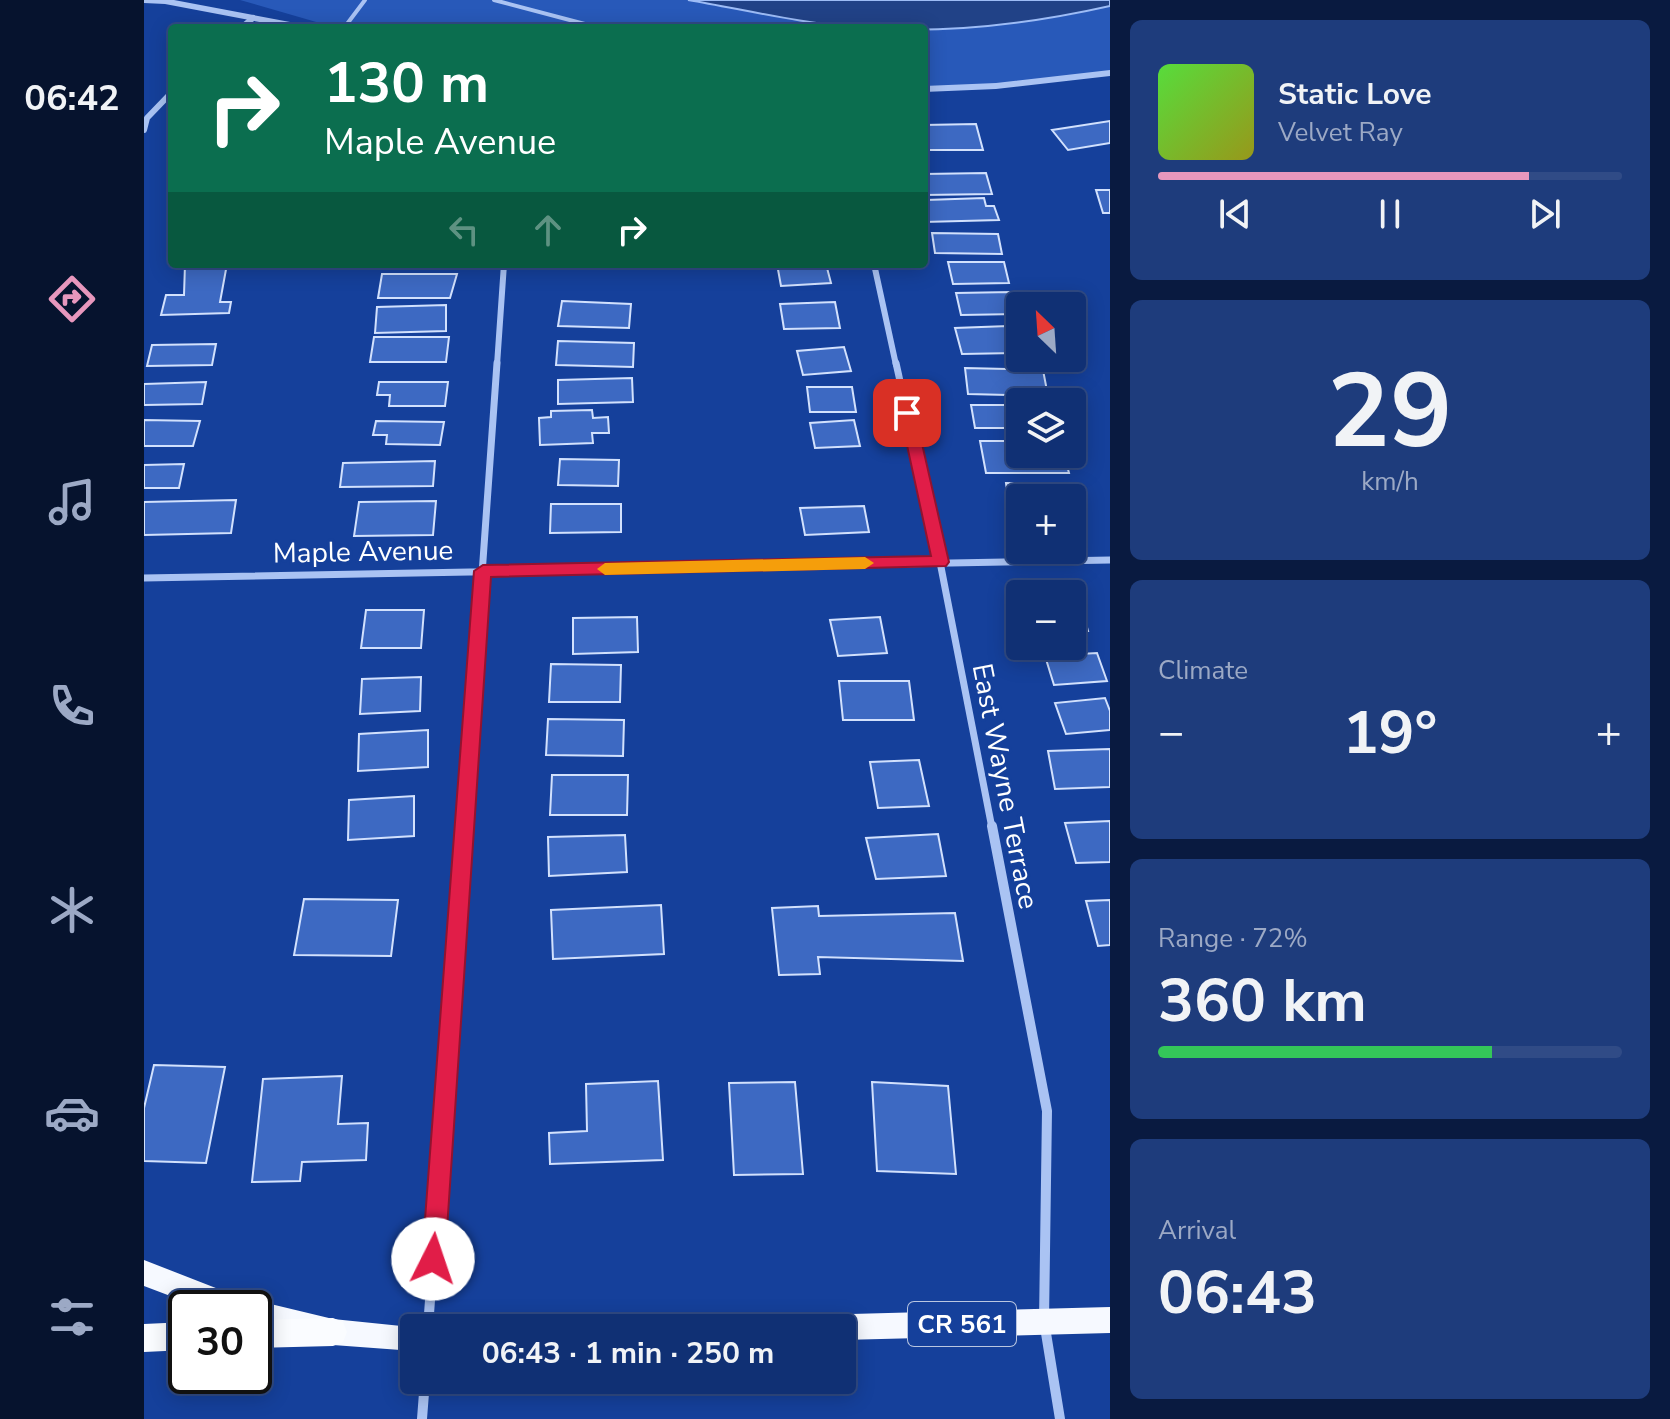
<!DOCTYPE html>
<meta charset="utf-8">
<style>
body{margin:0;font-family:"Nunito Sans",sans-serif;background:#1e3c7c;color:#f1f3f6;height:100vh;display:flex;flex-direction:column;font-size:30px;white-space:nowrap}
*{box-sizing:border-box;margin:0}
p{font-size:26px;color:#9ca9c5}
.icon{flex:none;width:44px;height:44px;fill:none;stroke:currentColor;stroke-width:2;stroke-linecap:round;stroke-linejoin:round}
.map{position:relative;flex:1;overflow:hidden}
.sheet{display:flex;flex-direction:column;gap:20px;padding:20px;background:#091a40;width:560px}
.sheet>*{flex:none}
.top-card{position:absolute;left:24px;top:24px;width:760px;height:244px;border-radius:8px;box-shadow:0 4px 20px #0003,0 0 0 2px #304b86;background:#0b6e4f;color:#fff;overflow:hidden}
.needle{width:52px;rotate:335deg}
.fabs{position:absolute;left:862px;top:292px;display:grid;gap:16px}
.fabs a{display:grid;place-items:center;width:80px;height:80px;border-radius:8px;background:#103074;box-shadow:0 4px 20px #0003,0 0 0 2px #304b86;font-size:40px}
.speed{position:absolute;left:24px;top:1290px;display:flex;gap:16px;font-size:40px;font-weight:700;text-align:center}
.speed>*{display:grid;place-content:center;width:104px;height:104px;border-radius:50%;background:#103074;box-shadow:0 4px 20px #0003,0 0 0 2px #304b86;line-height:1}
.speed .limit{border:4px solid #111;border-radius:12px;background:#fff;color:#111}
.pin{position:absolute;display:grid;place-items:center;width:68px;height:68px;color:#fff;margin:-34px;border-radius:16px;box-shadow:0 4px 12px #0006}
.me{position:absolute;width:88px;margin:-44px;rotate:4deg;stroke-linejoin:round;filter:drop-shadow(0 0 6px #0008)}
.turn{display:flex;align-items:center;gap:28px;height:168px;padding:0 24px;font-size:36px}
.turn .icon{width:104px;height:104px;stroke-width:2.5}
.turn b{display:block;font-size:56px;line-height:68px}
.lanes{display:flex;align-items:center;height:76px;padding:0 24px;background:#0003;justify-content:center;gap:40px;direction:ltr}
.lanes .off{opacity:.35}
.big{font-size:60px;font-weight:700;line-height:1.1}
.sheet .tile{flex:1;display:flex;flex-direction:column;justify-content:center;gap:12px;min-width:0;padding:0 28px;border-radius:12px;background:#1e3c7c}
.sheet .dial{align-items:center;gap:0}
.dial b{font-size:104px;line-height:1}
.song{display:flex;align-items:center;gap:24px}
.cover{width:96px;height:96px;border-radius:12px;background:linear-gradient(135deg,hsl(110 70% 55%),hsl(60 70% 35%))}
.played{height:8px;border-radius:4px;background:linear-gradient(90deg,#e797bd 80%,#304b86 80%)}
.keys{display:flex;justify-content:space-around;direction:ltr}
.heat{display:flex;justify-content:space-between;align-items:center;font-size:44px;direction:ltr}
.charge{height:12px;border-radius:6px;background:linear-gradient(90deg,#34c759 72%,#304b86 0)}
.trip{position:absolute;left:256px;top:1314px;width:456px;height:80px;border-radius:8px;background:#103074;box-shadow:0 4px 20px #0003,0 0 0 2px #304b86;font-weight:700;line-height:80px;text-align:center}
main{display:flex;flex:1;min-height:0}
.tab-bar{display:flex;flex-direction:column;width:144px;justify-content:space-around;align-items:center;background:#06132e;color:#9ca9c5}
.tab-bar .icon{width:56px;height:56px}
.tab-bar .active{color:#e797bd}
.tab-bar b{font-size:36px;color:#f1f3f6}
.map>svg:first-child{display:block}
</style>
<main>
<nav class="tab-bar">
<b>06:42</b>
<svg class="icon active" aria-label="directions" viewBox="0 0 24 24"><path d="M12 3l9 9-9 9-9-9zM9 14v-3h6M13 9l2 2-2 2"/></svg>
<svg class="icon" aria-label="music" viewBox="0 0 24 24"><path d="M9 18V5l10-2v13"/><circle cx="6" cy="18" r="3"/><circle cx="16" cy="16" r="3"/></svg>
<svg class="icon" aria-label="phone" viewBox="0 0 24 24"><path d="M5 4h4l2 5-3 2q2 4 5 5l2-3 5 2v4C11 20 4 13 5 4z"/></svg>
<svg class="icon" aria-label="climate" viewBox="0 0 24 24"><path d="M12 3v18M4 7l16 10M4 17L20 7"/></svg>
<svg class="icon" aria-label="car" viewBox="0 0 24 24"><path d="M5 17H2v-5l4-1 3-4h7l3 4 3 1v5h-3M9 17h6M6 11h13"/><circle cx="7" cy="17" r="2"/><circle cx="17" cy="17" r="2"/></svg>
<svg class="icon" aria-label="filters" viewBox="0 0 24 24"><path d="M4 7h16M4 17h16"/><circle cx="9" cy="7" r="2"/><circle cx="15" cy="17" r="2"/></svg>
</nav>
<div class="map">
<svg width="966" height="1419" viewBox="0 0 966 1419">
<rect width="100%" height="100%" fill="#15409b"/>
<!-- green -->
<path fill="#2859b9" d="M96,0H544L719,28H193Z
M966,6V73L852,86L780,89V29L917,17Z"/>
<!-- water -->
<path fill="#214287" stroke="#9dbcf6" stroke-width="2" d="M544,0H966V6C886,24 800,34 719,28C660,24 602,10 544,0Z"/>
<!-- building -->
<path fill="#3d69c2" stroke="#d2e1fd" stroke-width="2" d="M966,121V143L924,150L908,130Z
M832,124L839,150H780V125Z
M842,173L848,194L780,195V174Z
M952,190H966V213H959Z
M840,198L842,206H850L855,220L780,222L782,200Z
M788,233L854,234L858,254L791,253Z
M804,262H860L865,283L809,284Z
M41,264H83L76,302H87L85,313L17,315L22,295H40Z
M633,264H682L687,283L637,286Z
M238,274H313L306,298H234Z
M868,292L874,314L817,315L812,293Z
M418,301L487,304L485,328L414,326Z
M691,302L696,328L640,329L636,304Z
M302,305V331L231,333L233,307Z
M864,326L871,353L818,354L811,328Z
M230,337H305L302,362H226Z
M414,341L490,343L489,367L412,365Z
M72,344L68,365L3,366L8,345Z
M700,347L707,371L659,375L653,351Z
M821,368L899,370L904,396L824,394Z
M488,378L489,402L414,404V380Z
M62,382L58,404L0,405V384Z
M235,382H304L301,406H245L246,395H233Z
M663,387H708L712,412H666Z
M827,405H876V428H831Z
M448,410L449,418L464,417L465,433H448L449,443L396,445L395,418L407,417V411Z
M0,420L56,421L49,446H0Z
M710,420L716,446L671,448L666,423Z
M232,421L300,422L296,445L242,444L243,435H229Z
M836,441H876V454H920L925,473H842Z
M416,459L475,460L474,486L414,485Z
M291,461L289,486L196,487L199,463Z
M40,464L35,488H0V465Z
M862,483L911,484L913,498H876V528L868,527Z
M92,500L87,533L0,535V502Z
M292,501L289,535L210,536L215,502Z
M407,504H477V532L406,533Z
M720,506L725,532L661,535L656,508Z
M928,594H934L944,631L928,630Z
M222,610H280L277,648H217Z
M493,617L494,652L429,654V618Z
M736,617L743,653L694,656L686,620Z
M953,653L963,681L910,685L901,656Z
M407,664L477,665L476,702H405Z
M277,677L276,711L216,714L218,679Z
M695,681H765L770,720H699Z
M961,698L966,711V730L922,734L911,703Z
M404,719L480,720L479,756L402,755Z
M284,730V767L214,771L215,734Z
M966,749V787L911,789L904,751Z
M775,760L785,806L734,808L726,762Z
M408,775H484L483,815H406Z
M270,796V836L204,840L205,800Z
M966,821V862L932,863L921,823Z
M794,834L802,876L732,879L722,838Z
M481,835L483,872L405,876L404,837Z
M160,899L254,900L247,956L150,955Z
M966,900V945L954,946L942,901Z
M517,905L520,954L409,959L407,910Z
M674,906L675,916L811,913L819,961L674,957L676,974L635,975L628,908Z
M10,1065L81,1067L62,1163L0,1161V1108Z
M198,1076L194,1124L224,1123L222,1160L158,1162L156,1181L108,1182L119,1079Z
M514,1081L519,1160L406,1164L405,1133L443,1131L442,1084Z
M651,1082L659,1174L590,1175L585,1083Z
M728,1082L804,1086L812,1174L733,1171Z"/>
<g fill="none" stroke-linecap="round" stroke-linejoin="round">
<!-- service -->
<path stroke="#aac3f3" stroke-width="4" d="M350,0L456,28
M200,28L221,0"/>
<!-- minor-far2 -->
<path stroke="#aac3f3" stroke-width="6" d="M97,28L109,18
M0,130L3,118L28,92
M730,264L752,365
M353,365L360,264"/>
<!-- minor-far1 -->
<path stroke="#aac3f3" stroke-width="7" d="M752,363L796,562L848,828
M0,578L966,560
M320,828L353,363"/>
<!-- minor -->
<path stroke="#aac3f3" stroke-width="10" d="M848,826L903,1111L900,1321L916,1419
M284,1328L320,826
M278,1419L281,1380"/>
<!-- tertiary -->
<path fill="#aac3f3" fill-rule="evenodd" d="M0,0H30L162,25L167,28H147L21,4L0,3Z
M966,70V76L852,89L780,92V86L852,83Z"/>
<!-- primary -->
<path fill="#f6f9ff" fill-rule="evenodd" d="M0,1260L100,1299L102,1303L110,1300L189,1319L277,1328H270V1351L189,1345L110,1326V1308H58L0,1286Z
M966,1307V1333L698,1340V1328H657L661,1319L670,1315Z"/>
<!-- trunk -->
<path fill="#fafcff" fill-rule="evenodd" d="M189,1318L199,1322L203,1332L199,1342L189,1346L110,1348V1320Z
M42,1322V1350L0,1352V1324Z"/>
</g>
<!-- route -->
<path fill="#e11d48" stroke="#92132f" stroke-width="2" d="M763,408L771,413L805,562L802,566L347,577L301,1259L297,1267L289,1270L281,1267L278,1259L330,571L339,565L787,556L756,413Z"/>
<!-- slow -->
<path fill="#f59e0b" d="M721,557L730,563L721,569L461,575L453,569L461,563Z"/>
<g text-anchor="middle" stroke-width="6" stroke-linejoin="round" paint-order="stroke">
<!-- shield labels -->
<rect fill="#15409b" stroke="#b9c6e1" stroke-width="2" x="764" y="1302" width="108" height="44" rx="6"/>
<g font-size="26" font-weight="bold" fill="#fff">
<text x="818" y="1333">CR 561</text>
</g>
<!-- street labels -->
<g font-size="28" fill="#fff" stroke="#15409b">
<text transform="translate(219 551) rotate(-1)" y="10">Maple Avenue</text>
<text transform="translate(862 786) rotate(79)" y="10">East Wayne Terrace</text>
</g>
</g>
</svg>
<div class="fabs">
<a><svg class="needle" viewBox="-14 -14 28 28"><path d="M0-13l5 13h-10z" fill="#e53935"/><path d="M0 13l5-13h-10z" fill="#9ca9c5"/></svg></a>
<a><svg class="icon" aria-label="layers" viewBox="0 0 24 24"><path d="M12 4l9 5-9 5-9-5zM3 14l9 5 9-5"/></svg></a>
<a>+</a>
<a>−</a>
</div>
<div class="speed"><div class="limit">30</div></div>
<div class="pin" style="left:763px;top:413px;background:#d93025"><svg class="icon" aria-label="arrive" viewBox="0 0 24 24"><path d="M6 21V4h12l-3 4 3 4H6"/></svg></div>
<svg class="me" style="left:289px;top:1259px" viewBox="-20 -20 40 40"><circle r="19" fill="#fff"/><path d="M0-13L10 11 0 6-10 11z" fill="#e11d48"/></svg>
<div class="trip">06:43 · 1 min · 250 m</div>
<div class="top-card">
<div class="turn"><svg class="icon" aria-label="right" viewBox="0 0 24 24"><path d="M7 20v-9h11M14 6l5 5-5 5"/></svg><div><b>130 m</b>Maple Avenue</div></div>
<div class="lanes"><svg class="icon off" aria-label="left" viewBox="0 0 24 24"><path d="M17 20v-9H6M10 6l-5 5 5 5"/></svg><svg class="icon off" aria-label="ahead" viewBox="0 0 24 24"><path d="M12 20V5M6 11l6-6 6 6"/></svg><svg class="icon" aria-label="right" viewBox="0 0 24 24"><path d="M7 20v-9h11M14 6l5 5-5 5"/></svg></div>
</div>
</div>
<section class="sheet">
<div class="tile">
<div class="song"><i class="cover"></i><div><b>Static Love</b><p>Velvet Ray</p></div></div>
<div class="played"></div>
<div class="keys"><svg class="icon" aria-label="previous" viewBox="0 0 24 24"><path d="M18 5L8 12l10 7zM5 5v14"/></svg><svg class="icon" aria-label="pause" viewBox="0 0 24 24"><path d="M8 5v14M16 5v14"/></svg><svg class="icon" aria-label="next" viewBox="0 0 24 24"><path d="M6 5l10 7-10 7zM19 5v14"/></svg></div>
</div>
<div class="tile dial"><b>29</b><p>km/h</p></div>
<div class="tile"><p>Climate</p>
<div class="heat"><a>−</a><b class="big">19°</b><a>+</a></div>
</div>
<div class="tile"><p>Range · 72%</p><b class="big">360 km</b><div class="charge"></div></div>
<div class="tile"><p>Arrival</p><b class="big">06:43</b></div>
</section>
</main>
